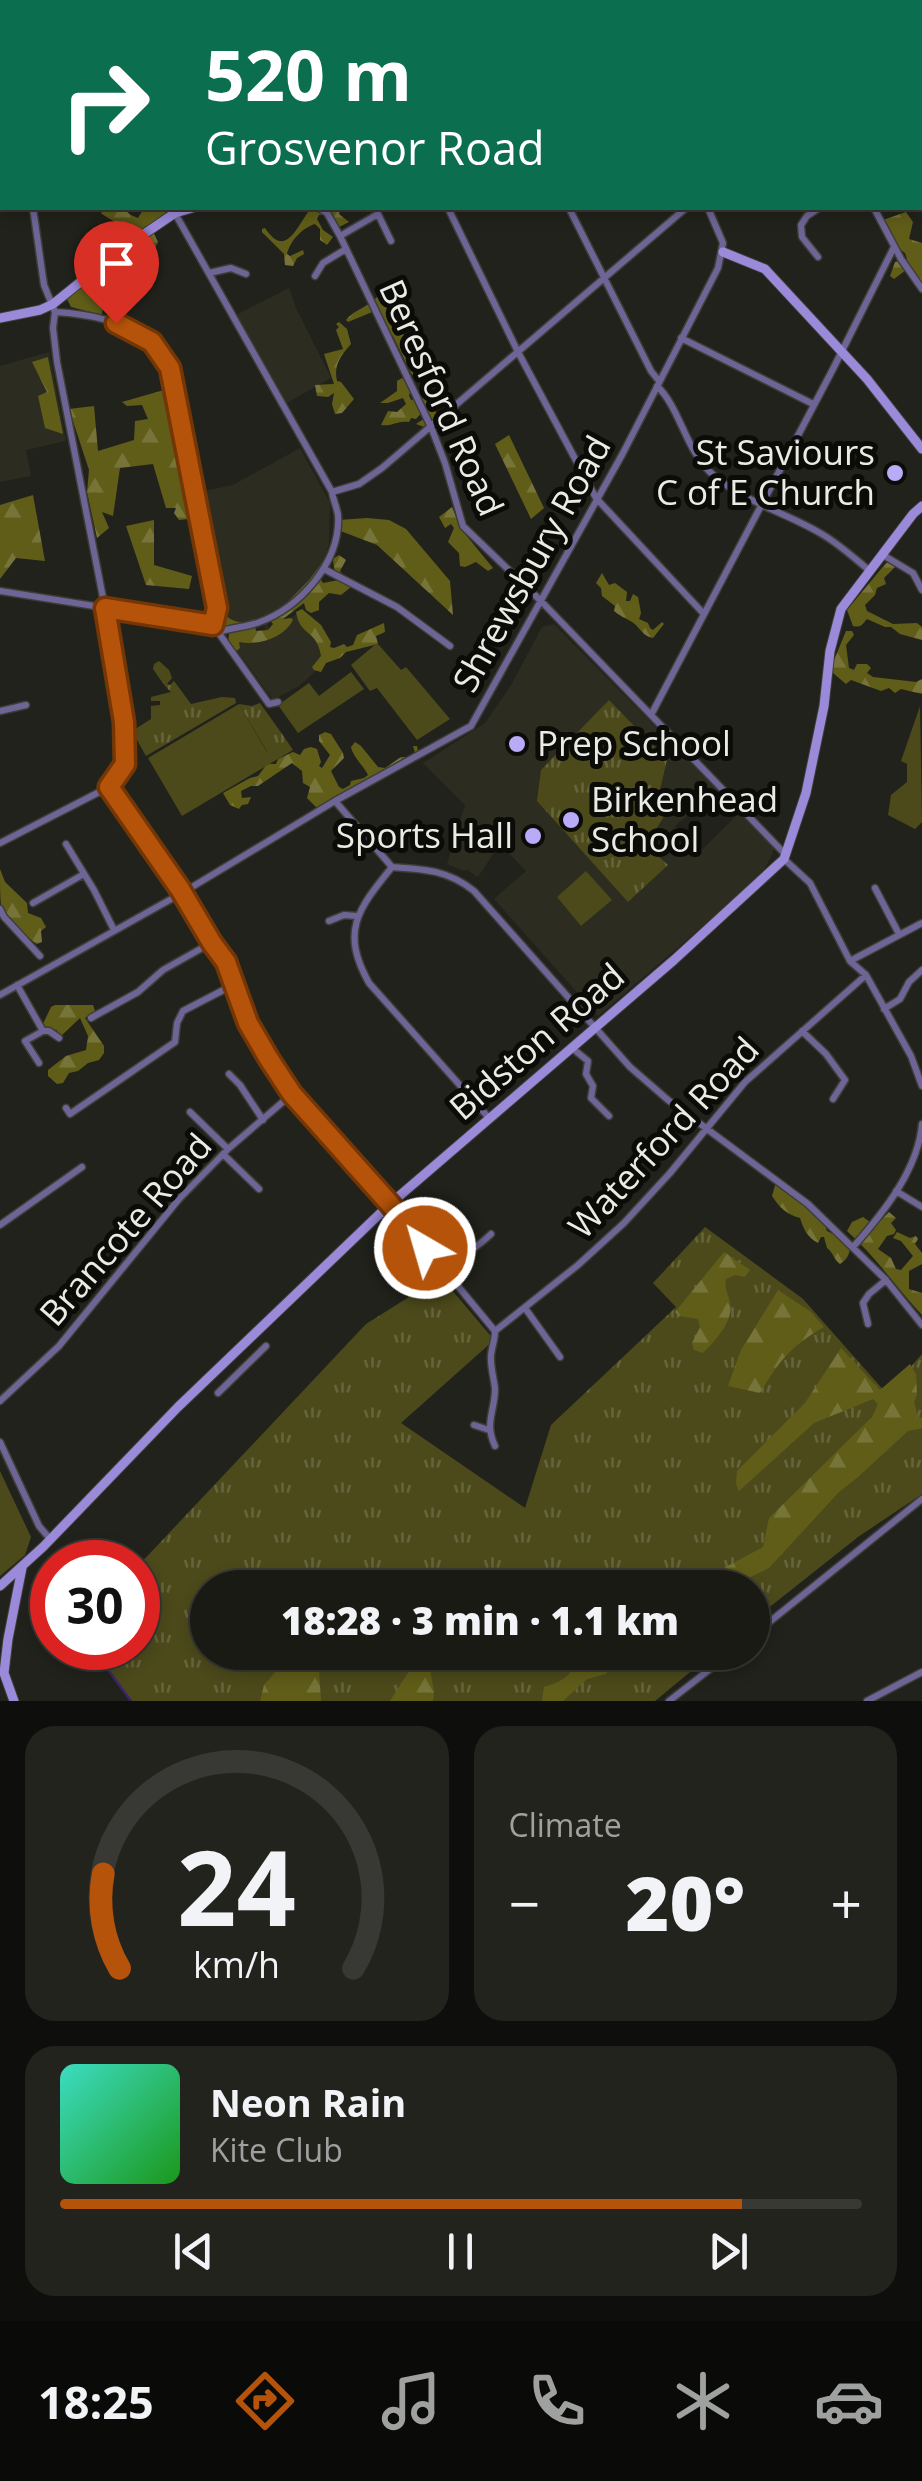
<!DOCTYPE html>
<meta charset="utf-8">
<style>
body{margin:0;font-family:"Open Sans",sans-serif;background:#23231e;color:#f1f3f6;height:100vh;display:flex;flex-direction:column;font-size:38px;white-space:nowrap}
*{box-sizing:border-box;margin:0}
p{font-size:32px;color:#9fa1a0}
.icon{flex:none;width:55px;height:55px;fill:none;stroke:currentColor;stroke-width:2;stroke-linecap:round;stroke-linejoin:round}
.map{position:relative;height:1701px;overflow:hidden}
.details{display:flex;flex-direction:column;gap:25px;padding:25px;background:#0e0e0c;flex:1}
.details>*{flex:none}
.guide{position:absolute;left:0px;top:0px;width:922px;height:210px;box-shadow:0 5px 15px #0003,0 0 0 2px #383834;background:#0b6e4f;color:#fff;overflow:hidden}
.speed{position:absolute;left:30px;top:1540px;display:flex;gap:20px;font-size:50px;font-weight:700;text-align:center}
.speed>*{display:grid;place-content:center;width:130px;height:130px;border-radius:50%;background:#1a1a15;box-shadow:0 5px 15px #0003,0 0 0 2px #383834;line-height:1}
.speed .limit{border:15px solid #d22;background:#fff;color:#111}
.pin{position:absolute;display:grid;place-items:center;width:85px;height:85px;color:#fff;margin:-102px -42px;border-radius:50% 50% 50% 0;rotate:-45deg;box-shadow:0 0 10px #0007}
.pin .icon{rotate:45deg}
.me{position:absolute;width:110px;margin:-55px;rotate:322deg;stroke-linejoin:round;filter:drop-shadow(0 0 8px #0008)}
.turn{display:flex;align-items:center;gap:35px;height:210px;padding:0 40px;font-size:45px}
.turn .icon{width:130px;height:130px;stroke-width:2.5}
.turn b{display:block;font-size:70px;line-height:85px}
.big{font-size:75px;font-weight:800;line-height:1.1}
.details .tile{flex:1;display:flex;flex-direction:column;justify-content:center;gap:15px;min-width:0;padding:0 35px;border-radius:30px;background:#23231e}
.details .dial{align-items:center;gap:0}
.dial svg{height:260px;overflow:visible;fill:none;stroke:#383834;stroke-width:7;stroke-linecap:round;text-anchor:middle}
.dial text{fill:#f1f3f6;stroke:none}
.song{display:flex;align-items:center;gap:30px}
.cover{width:120px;height:120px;border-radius:15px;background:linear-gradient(135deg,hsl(170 70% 55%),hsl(120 70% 35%))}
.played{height:10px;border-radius:5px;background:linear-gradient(90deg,#b45309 85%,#383834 85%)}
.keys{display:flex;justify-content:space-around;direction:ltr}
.heat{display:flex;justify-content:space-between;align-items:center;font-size:55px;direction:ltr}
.details .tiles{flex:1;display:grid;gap:25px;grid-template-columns:1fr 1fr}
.tile:last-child{grid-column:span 2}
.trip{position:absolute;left:190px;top:1570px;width:580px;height:100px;border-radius:50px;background:#1a1a15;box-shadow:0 5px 15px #0003,0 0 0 2px #383834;font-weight:800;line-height:100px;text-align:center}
.menu{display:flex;height:160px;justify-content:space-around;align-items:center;background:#0a0a08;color:#9fa1a0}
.menu .icon{width:70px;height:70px}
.menu .current{color:#b45309}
.menu b{font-size:45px;color:#f1f3f6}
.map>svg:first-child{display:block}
</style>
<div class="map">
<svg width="922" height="1701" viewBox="0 0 922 1701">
<defs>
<pattern id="grass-tufts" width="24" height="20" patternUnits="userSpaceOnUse" patternTransform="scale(2.5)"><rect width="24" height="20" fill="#4c4a1b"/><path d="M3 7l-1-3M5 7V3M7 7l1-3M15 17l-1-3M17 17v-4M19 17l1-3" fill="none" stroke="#66643c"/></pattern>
<pattern id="forest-firs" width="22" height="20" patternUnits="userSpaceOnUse" patternTransform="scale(2.5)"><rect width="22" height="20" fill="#605d19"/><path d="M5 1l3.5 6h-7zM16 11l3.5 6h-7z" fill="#77743a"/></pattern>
</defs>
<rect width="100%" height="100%" fill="#22221c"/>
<!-- built -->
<path fill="#2c2c20" d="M289,288L296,308L331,378L285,404L236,315Z
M49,352L66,441L26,450L31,476L0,482V366Z
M300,448L330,503L329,543L325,559L317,578L266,621L269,629L301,612L336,653L299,686L273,700L231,642L265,631L264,621L223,627L199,492L233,485Z
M554,624L718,790L675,826L691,844L703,849L740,812L774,847L772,855L760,877L598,1016L494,899L526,871L500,844L478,877L467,870L464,871L447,864L465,805L423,763L485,723L510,687L542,627Z"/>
<!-- grass -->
<path fill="url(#grass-tufts)" d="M159,661L169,670L172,678L167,684L170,685L174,681L191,704L222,697L235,698L236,703L146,756L132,731L151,719V706L160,705V701H151V697L171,692C163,684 160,679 153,669L154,664Z
M609,700L667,760L658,798L665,815L646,845L668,865L628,902L537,801L541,770Z
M260,703L287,741L268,753L239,704L252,706Z
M705,1227L803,1299L887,1394L922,1354V1494L858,1537L753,1620L752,1588H208V1652L713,1653L655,1701H132L91,1648H138V1566L366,1324L441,1277L494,1340L401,1423L525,1508L551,1425L676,1307L653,1283Z"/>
<!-- forest -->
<path fill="url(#forest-firs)" d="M99,208H122L131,215L138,218L144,208H166L165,217L153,231L158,242L152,254L141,255L131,246L124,256L129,267L119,271L113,266H106L113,285L103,296L102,315L71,307L64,293L87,266L92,263H97L98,258L106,259L114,247L118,249L129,241L121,232V226L102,214Z
M311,208H336L340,211L339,214L349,222L339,227L335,225V220L331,215H319L317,219L323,230L333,237L327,245L320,240V229L315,224C302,228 290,241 287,254L290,256L303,250L304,254L297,258L293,266L285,265L284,254L262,232V229L265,228C286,260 297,226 311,208Z
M906,212L913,222L909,239L922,243V283L906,270L894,279L890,276L895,262L907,259L905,253L897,247L883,220Z
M378,296C395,302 387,308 394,321C398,328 404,335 408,341L406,346L409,360L417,369L422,367V363H435L428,372L416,374L415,378L411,373L393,336C384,329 384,318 377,310L348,322L346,320C353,310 369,307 378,296Z
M339,322L347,329L351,344C342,354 333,365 337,381L341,382L354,399L342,413L335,414L332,404L334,393L328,397L317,396L315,385L334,384L324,354L343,349L336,330L339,327L336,324Z
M48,357V358L63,434L45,428L38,396L47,392L32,362Z
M402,378L408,382L411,391L409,395L411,400L428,394L432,400L429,405L438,414L442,413L427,428L416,424L425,418L427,413L426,408L416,419L411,418L409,422C398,420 391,427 381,425L388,411L397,412L406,404L403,398L388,403H380L397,391V381Z
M171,388L186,453L184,456L197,525H190L188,519L179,520L174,513L176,508H166L153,464L120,468L113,516L102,512L109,528L97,538L87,492L89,470L69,409L94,406L98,451L134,440L135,421L148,419L142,405L127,406L122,402Z
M509,435L544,508L531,519L495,444Z
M33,495L45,561L16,558L0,579V505Z
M452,507L461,529L493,568L488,571L476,562L465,567L460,566L459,553L448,542L454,528L451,524L445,528L439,517Z
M367,518L389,520L406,529L450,581L453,615L377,545L338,530L339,520Z
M154,520V565L192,576L189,589L146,585L126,526Z
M339,555L346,560L340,571L351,587L341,595L329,593L319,602V610L311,613L306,610L304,603L283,619L291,618L293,620C284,638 258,646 239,642L240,648L234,653L228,644L229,634H223L216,624L226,616C235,623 243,624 254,619L256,631L268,630L273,624L270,620L309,580L324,560L326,567L321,580L323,583L339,580L334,568L333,559Z
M886,563H891L895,567L884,578L886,584L877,588L875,595L865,605L867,611L893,624L917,623L922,627V640L900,634L891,627H885L867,619C862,624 862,628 853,626L847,610Z
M602,573L609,585L615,583L627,592L626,601H630L633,594L638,597L641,613L639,619L648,623L650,628L653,630L662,622L664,624L653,638C642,636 641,628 632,622C625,618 620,616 614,611L615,606L602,596L601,588L596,583Z
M302,609L321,625L331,642L330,647L334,648L344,644L347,647L353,645L357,635L384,623L385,632L376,636L378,644L346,652L340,658L326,663L321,672L314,670L312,667L321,656C317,629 300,637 296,612Z
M846,631H852L854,635L846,645L849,668L854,670L857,664H867L871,668L867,673L873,677L916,682L922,679V694L901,689L895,693L889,688L881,691L851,680L846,684L833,673L832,665Z
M325,732L331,734L343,753L344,758L331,771L339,787L343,789L350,785L351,781L364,778L368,775C363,765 353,757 351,747L355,742L361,746L378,767L385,768L401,757H407L415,753L413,746H417L419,757L325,810L316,807L307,798L310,787L303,783L302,771L292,763L258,786H251L241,791L242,798L251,797L248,804L242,805L239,809L230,805L223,793L250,778L258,776L267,764H276L278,759L293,752L300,755L304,749L311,747L317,749L321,762L319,766L322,768L330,755L319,741V735Z
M0,869L5,882L27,903L28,913L41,918L46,927L41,931L42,942L37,944C24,935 6,920 1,905C0,895 0,880 0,869Z
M55,1005H93L95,1011L85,1018L104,1046V1053L99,1060L88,1063L78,1071L69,1073L63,1083L57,1084L48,1076V1070L66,1056L86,1050L88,1036L80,1018L61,1036L56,1034L57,1030L43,1028L42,1026L51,1007Z
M776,1182L797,1191L800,1199L822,1217L827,1231L849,1242C851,1252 849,1258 840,1264C834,1260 833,1252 827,1248L824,1237H821L818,1243C807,1237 804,1230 800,1218C786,1214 780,1208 772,1196Z
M889,1212L896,1218L891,1223L896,1230L894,1234L887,1236L878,1249L891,1258L896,1269L901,1270L913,1256L901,1241L893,1238L897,1232L910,1238L916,1236L918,1239L915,1244L922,1253V1264L909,1271V1289L922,1293V1315C896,1287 875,1256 847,1231L852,1222L863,1217L870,1222L871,1225L875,1226Z
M724,1252L750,1270L745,1277L735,1275L726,1279C724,1290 728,1292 730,1303C734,1321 715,1341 703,1353L694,1350L692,1343L700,1327L698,1319L679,1316L675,1312Z
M778,1290L811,1312L824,1327C791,1346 779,1361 760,1393L728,1386L741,1350Z
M841,1348L880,1390L910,1364L916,1374L917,1395L914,1402L918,1417L922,1418V1428L908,1431L858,1477L839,1492L769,1568L740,1582L735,1587H704L711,1575L763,1547L769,1518L872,1417L878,1404L873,1399L814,1423L739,1491L736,1484L737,1471L805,1403Z
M292,1653H318L321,1701H260L264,1685Z
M595,1653H619L611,1659L606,1674L587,1679L563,1701H542L544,1687C560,1682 571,1678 575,1660Z
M420,1654L428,1658L434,1692L433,1701H390Z"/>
<!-- garden -->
<path fill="#4c4a1b" d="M377,643L401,670L406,667L450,719L417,740L377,688L370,691L351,665Z
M351,672L364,689L298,733L278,705L309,683L319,696Z
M239,704L267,752L287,741L293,750L182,816L148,758Z
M920,706L922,822L915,829L888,815L891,795L907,782V764L901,761Z
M586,871L612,900L581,926L557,897Z
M0,1471L31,1537L25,1555L0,1576Z"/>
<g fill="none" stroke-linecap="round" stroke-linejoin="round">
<!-- stream -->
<path stroke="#3a2769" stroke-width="2.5" d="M106,1667L131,1701"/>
<!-- street casing -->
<g stroke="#3e3e38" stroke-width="9">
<path id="street" d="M140,0V2
M333,0L334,2
M465,0L467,2
M606,0L608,2
M760,0L761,2
M824,0L826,2
M862,0L863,2
M9,2V0
M187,2L193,1
M278,2L282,0
M703,2V0
M794,2L799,0
M914,2L922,1
M920,132H922
M172,208L332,492C333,499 337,508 338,515C341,562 300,608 257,623C244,627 231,628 218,632
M319,208L327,213L340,236L431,427L445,463L463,526L541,601L785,854
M448,208L518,352L596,498L703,613
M569,208L651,371L659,381
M874,208L901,259L922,289
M340,236L378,214L391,241
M818,257L802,237L801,225L807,216L819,208
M209,273L231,268L246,274
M315,276L323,263L346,249
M55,312C88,314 122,320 150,341C158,347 164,359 170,367L217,608L213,625
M681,338L813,404
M657,386C680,408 685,448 710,472C740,501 785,512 820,533C838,543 854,558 870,571
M332,492L359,484L382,468L686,208
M883,555L913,573L922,590
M324,569L397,607L450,646
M0,591L213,625L269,704L278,702
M0,711L26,705
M651,715L833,369L894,247
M109,787L180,889L211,943L226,962L248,1023L269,1059L292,1094L390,1204L495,1331
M335,801L392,867
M0,843L109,787L125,765V722L105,608L57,362L53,328L55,312L44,285L33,208
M66,844L94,890L114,930
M784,859L810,883L850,961L866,975L911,1056L922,1086
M392,867C424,869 448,870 474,891L630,1067L668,1100L808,1204L886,1280L922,1325
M392,867C358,909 340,931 369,983L489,1118
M875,888L899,934
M33,903L84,874
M0,909L4,917L40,956
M329,921L344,915L357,916
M850,961L922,923
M17,985L43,1031L25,1041L39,1063
M0,995L182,893L335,801L471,726L623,453L718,268L723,243L708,208
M884,1009L900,999L909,982L922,970
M91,1018L138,992L163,970L211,943
M43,1031H49L59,1038
M802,1031L826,1054L845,1080L833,1099
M572,1048L588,1061L586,1074L593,1086L591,1098L609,1116
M229,1074L240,1085L263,1120
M66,1108L70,1114L175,1042L177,1023L183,1011L235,984
M190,1112L228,1149
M223,1154L259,1189
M896,1191L922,1207
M0,1225L82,1167
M854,1246C883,1213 918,1170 922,1124
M433,1257L443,1249L456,1261C468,1252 480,1245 491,1234
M525,1308L560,1357
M868,1324L863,1303L869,1294L886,1280
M495,1331L578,1265L624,1223L670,1173L745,1082L866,975
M495,1331C495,1340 492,1346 491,1355C490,1366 494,1378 495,1389C495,1411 484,1423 495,1446
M218,1393L266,1346
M0,1401L59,1346L179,1199L228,1149L292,1094
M474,1425L489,1430
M0,1442L39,1526L51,1540
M752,1636L922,1499
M669,1701L732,1652
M867,1701L922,1672"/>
</g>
<!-- secondary casing -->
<g stroke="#3e3e38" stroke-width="11">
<path id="secondary" d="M14,2L20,0
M484,2L486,0
M0,9L2,8
M723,252L765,269L867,379L922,449
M0,318L40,310L53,304L119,251L175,213L192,208
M0,1586L43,1547L178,1407L390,1204L674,960L784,859L806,793L824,706L830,651L841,609L913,514L922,506
M14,1701L4,1673L8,1639L22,1568"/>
</g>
<!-- street -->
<use href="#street" stroke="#6e6596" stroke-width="6"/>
<!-- secondary -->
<use href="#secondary" stroke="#9b8ad9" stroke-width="9"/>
</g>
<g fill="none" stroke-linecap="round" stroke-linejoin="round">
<!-- route casing -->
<g stroke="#753606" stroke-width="25">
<path id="route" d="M116,323L152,342L170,368L217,608L213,625L105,608L124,722L125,764L109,787L180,889L212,943L226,962L248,1023L269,1059L292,1094L390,1204L425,1248"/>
</g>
<!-- route -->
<use href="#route" stroke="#b45309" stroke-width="18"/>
</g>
<!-- markers -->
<g fill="#b9abf7" stroke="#0b0b08" stroke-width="4">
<circle cx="895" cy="473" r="10"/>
<circle cx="517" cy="744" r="10"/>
<circle cx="571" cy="820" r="10"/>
<circle cx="533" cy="836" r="10"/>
</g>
<g text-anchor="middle" stroke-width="10" stroke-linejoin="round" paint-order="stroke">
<!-- street labels -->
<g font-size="35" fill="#ebebe6" stroke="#0b0b08">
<text transform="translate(441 398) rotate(66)" y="12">Beresford Road</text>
<text transform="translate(532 564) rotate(-61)" y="12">Shrewsbury Road</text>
<text transform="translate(537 1042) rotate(-41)" y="12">Bidston Road</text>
<text transform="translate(664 1138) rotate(-47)" y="12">Waterford Road</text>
<text transform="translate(126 1230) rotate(-49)" y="12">Brancote Road</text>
</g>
<!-- poi labels -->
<g font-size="35" fill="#ebebe6" stroke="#0b0b08" text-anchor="end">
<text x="875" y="465">St Saviours<tspan x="875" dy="40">C of E Church</tspan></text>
<text x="537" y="756" text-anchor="start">Prep School</text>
<text x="591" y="812" text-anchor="start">Birkenhead<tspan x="591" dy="40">School</tspan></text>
<text x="513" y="848">Sports Hall</text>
</g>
</g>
</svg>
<div class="speed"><div class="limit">30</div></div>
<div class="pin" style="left:116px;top:323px;background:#d93025"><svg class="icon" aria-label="arrive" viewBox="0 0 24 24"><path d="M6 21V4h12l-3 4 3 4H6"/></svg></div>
<svg class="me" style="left:425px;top:1248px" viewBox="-20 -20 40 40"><circle r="17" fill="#b45309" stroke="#fff" stroke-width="3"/><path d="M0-11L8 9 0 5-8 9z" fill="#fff"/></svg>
<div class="trip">18:28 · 3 min · 1.1 km</div>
<div class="guide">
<div class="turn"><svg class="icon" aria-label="right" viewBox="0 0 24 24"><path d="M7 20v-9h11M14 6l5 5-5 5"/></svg><div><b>520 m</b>Grosvenor Road</div></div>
</div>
</div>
<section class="details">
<div class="tiles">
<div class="tile dial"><svg viewBox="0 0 100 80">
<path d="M14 69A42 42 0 1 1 86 69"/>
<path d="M14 69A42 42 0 0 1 9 40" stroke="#b45309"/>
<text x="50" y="56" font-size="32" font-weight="700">24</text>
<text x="50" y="72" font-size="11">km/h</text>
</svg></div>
<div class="tile"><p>Climate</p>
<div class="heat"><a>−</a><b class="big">20°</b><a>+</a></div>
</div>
<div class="tile">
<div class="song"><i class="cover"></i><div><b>Neon Rain</b><p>Kite Club</p></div></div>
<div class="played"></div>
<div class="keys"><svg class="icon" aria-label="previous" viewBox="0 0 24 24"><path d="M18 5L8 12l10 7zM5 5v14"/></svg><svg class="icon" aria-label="pause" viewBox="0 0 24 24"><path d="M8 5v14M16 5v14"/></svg><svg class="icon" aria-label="next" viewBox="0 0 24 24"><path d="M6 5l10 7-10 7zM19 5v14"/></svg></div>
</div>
</div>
</section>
<nav class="menu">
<b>18:25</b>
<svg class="icon current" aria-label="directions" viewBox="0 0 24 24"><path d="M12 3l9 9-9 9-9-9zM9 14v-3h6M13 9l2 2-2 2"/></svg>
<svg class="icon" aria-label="music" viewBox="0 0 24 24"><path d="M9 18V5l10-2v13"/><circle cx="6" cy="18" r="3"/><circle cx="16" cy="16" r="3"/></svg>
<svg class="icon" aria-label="phone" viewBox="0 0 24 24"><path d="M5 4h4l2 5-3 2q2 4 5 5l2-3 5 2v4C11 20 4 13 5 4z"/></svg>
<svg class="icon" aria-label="climate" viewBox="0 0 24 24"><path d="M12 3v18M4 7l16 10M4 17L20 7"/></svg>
<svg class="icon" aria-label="car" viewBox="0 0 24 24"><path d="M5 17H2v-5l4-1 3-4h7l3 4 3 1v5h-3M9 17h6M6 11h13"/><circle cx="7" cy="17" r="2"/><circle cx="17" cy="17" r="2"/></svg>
</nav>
